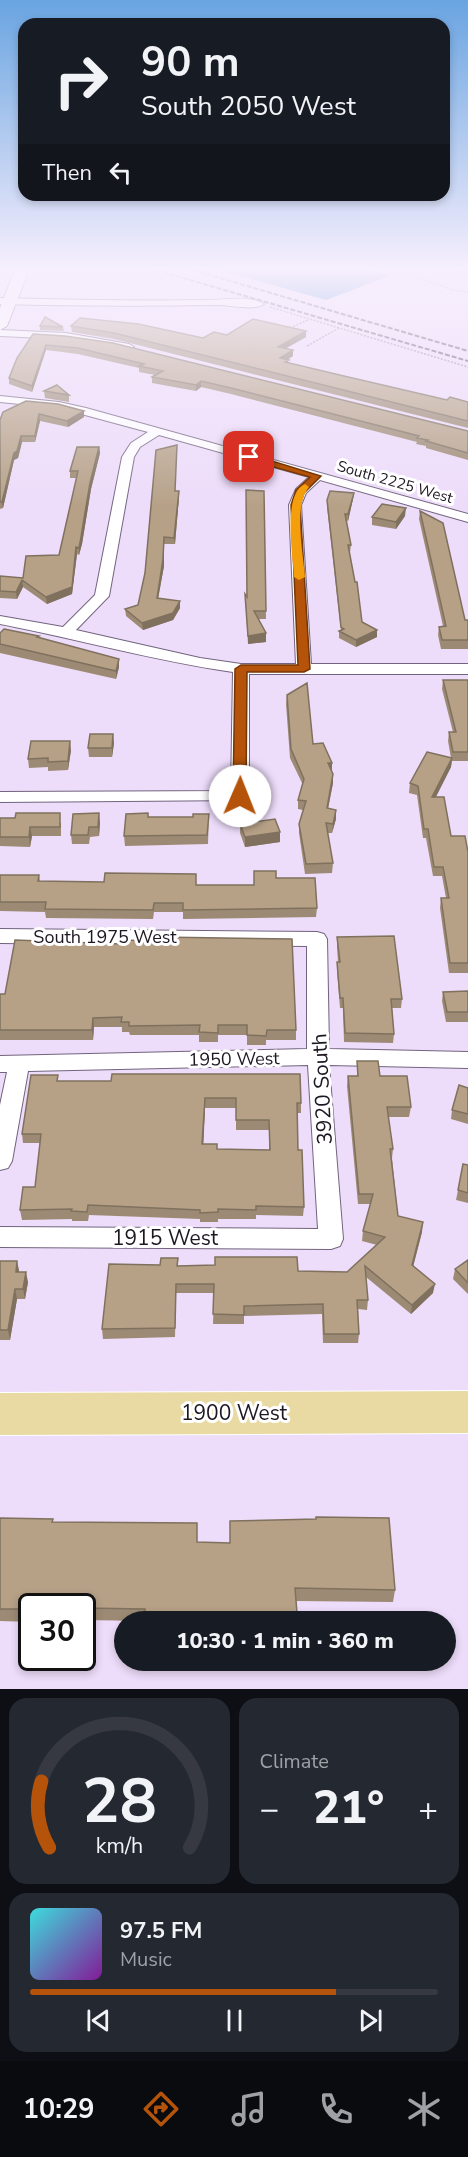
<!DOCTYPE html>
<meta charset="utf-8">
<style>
body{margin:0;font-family:"Nunito Sans",sans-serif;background:#242831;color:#f1f3f6;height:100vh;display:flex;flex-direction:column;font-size:22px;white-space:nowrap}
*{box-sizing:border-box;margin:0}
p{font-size:20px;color:#9ea1a6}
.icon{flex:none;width:33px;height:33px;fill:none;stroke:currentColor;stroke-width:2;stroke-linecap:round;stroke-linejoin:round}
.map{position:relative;height:1689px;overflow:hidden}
.side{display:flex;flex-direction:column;gap:9px;padding:9px;background:#0d0f14;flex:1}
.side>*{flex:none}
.hud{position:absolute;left:18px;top:18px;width:432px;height:183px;border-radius:18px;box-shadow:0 3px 9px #0003;background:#171b24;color:#f1f3f6;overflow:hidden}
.speed{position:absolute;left:18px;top:1593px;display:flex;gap:12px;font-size:30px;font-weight:700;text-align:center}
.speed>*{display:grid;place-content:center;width:78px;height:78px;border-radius:50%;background:#171b24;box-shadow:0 3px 9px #0003;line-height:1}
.speed .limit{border:3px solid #111;border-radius:9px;background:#fff;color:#111}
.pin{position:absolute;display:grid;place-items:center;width:51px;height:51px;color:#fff;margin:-26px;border-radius:12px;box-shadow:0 3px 9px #0006}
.me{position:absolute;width:66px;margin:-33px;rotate:1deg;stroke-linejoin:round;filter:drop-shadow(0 0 4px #0008)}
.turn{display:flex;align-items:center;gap:21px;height:126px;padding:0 24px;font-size:27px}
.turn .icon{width:78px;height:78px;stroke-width:2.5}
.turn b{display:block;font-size:42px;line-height:51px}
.then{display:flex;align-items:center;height:57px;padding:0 24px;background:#0003;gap:12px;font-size:22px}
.big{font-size:45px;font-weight:800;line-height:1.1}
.side .widget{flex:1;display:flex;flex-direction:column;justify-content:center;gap:9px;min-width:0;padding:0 21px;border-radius:18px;background:#242831}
.side .dial{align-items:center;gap:0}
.dial svg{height:156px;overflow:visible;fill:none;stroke:#363941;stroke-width:7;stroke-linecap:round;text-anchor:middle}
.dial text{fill:#f1f3f6;stroke:none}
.song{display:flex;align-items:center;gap:18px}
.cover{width:72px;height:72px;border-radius:9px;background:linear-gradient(135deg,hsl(180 70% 55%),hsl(290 70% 35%))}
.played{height:6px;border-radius:3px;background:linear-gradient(90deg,#b45309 75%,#363941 75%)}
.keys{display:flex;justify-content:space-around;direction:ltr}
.heat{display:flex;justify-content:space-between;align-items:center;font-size:33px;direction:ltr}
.side .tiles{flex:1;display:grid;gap:9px;grid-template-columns:1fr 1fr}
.widget:last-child{grid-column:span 2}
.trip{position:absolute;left:114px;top:1611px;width:342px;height:60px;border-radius:30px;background:#171b24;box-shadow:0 3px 9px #0003;font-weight:800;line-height:60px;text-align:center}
.dock{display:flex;height:96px;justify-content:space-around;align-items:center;background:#090b0e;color:#9ea1a6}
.dock .icon{width:42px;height:42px}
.dock .active{color:#b45309}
.dock b{font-size:27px;color:#f1f3f6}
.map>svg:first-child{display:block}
</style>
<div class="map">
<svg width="468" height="1689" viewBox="0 0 468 1689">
<rect width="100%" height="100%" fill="#eddcfa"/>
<!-- water -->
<path fill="#4a8dd6" d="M219,270H364L392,275L326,300Z"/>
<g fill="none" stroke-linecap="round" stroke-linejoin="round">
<!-- street casing -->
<g stroke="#72647e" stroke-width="2">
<path id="street" d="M0,298C71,300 142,301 214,300C228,299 252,296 264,304C255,311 230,305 218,305C146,306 73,306 0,304Z
M0,330L66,333L129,344L134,347L129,350L66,339L0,336Z
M0,396L59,402L86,408L468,514V522L320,480L306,493L301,505L311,664H468V674H249V796L246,800L0,802V792L231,791L233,672C155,661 78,639 0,624V616L63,627L95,595L122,457L131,443L148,432L59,408L0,402ZM159,435L309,477L296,489L289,505L296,664H241L200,658L76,630L109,596L134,457L140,447Z
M0,929L317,932L324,934L327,939L329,1049L468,1052V1068L329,1065L343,1239L340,1246L331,1249L0,1247V1227L318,1229L308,1065L28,1071L12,1161L8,1168L0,1170V1105L7,1072H0V1056L307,1049V946L0,943Z"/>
</g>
<!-- secondary casing -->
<g stroke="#72647e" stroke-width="2">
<path id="secondary" d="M15,270H29L7,326L0,330V308Z"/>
</g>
<!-- primary casing -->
<g stroke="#fff" stroke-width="2">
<path id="primary" d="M468,1391V1433L0,1435V1393Z"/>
</g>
<!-- path -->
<path stroke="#95899e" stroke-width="1.5" stroke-dasharray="2 1.5" stroke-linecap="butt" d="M397,270L453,290L468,292
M449,270L468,274
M270,307L468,367
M290,328L308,320
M307,346L339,328"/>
<!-- street -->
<use href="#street" fill="#fff" fill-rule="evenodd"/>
<!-- secondary -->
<use href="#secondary" fill="#fff" fill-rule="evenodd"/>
<!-- primary -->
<use href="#primary" fill="#e9daa4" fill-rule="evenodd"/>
<!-- rail -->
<path stroke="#574e5e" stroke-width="2" stroke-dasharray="5 2" stroke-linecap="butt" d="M156,270L468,361
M193,270L468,351"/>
</g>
<!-- wall -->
<path fill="#9d8a74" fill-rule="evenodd" d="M40,326L63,327L64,331L40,330Z
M71,326L203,338L227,335L306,337L285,348L293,356L287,360L289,363L447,400L468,402V428L114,339L72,332Z
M33,334L468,431V460L426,448V446L416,444L417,442L231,394L201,387L196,391L152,383V377L155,375L139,372V368L78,354L46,350L32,392L9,384V378Z
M44,391L69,395V402L45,398Z
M84,411V417L68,427L40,421L35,442H22L18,458L14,460L3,508L0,509V420L3,412Z
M99,447L100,453L91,489L82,544L79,555L77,554L72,594L47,604L23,587L17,599L0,598V576L23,578L59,555L77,478H70V471Z
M175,491H179V497L175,544H164V566L158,598L180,608L173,620L143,630L126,616L125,609L138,605Z
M264,491L266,619H259L266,642L248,644L245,594L247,597Z
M353,499L348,521L346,520L351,545L350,552H349L362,622L377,637L356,647L339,638V631H341L327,507V500Z
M420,511L465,620H468V649H441L438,635L439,627L443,626L419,519Z
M405,516L396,529L372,525V517Z
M0,633L39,636V638L119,659V667L116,679L0,653Z
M443,680H468V761H452L451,767L436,797L451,836L468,852V973H449L440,908L441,898H446L442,876H433L426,838H423L417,795L409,793L410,783L451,758L448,741L449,732H453L442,689Z
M287,695L313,744L333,774V783L328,809L336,819L332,833H327L333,863L332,873L305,874L299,833V824L303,810L298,809V800L303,785L290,758L286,704Z
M114,743L112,757H89L88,748Z
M71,750L68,770L48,771V767L29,768L28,759Z
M209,814L208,844L125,846L124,836L148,817H193Z
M0,818L61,823V836H32L30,847L0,846Z
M100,822L99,836L90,837L89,844H72L71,835Z
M240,824L280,832V842L245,847L240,833Z
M0,875H39L40,881L196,885H254L276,878L317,908L316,917L183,919V912H154L153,919L46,918L45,912L0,911Z
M337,937L402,999L401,1008H392L394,1034L393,1043L344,1042L343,1008H340L337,971L338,962L337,946Z
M468,991V1022H446L442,1001L443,992Z
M0,994L296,1030V1040H266V1045H247V1035H218V1042H199V1035H130L129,1032H122V1027H94L93,1040H0Z
M357,1061L380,1076L411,1107L409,1117H388L393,1149L392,1158L398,1216L422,1232L413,1266L433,1293L411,1314L366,1277L368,1300L367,1310L358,1309L359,1334L358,1343H323L322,1314L244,1316V1324H213L214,1293H176L175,1337L103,1339L102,1329L178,1258V1266L298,1271L347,1272L377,1245L362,1241L363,1231L371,1204H358L347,1086L348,1076H357Z
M58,1081L301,1103V1113H298V1150L304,1207L303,1216L256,1215V1219H218V1222H200V1219L89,1215L88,1221H72V1219L22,1220L20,1210L35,1187L40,1143H23L22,1134ZM205,1108H236V1130H269V1150L217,1149L203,1144Z
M468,1088V1124L451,1119L452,1110Z
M468,1165V1203L456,1200L458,1190Z
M468,1260V1294L453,1279L455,1269Z
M0,1261L19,1270V1272L28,1282L25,1299H17L10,1340H0Z
M0,1518L53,1522L197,1542L395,1590L393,1602L296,1601V1622L146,1621L82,1620V1606H32V1622L0,1621Z"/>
<!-- shaded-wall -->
<path fill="#7f715e" d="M306,331V337L278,353V347Z
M46,345V350L32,392V386Z
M293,350V356L280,364V358Z
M201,381V387L196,391V385Z
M84,411V417L68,427L67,421Z
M39,414L40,421L35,442V436Z
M21,436L22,442L18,458L14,460L3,508L2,502L14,453Z
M99,447L100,453L91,489L82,544L79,555V548L90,483Z
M179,491V497L175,544L174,538Z
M354,493L353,499L348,521V514Z
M406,508L405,516L396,529V522Z
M164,537V566L157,605V598Z
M76,547L77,554L72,594L47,604L46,597Z
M22,580L23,587L17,599L16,592Z
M180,601V608L173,620L143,630L142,623Z
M377,630V637L356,647V640Z
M266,633V642L248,644V636Z
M119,659V667L116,679V671Z
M113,734L114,743L112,757V748Z
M70,741L71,750L68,770V761Z
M452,758L451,767L431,806L432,797Z
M328,763H332V772Z
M333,774V783L326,818L327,808Z
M336,810V819L332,833L333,824Z
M99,813L100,822L99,836L98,827Z
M30,827L32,836L30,847L29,837Z
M280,832V842L245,847V837Z
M93,1018L94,1027L93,1040L92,1030Z
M205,1098V1108L203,1154L202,1144Z
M423,1222L422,1232L411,1275L412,1265Z
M17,1261L19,1270L17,1281L16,1272Z
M26,1272L28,1282L25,1299L23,1289Z
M435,1284L433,1293L411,1314L412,1305Z
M15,1289L17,1299L10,1340L8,1330Z"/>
<!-- building -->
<path fill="#b6a187" stroke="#7f715e" stroke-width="1.5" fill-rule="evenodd" d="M45,317L63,327L40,326Z
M80,318L138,324L203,338L214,332L227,335L253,319L306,331L278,347L293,350L280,358L289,360L285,362L344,376L447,400L450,397L468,402V421L114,333L71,326Z
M33,334L65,336L113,343L468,431V453L426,441L428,440L417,438L419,436L231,388L201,381L196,385L152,377L163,371L139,366L144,364L78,348L46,345L32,386L9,378L17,358Z
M57,385L69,395L44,391Z
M26,401L58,404L84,411L67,421L39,414L35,436H21L17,451L14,453L2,502H0V420L3,412Z
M177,445L175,491H179L174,538L164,537L163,559L157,598L180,601L173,613L142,623L125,609L138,605L145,573L156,450Z
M77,447H99L90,483L81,537L79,548L76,547L72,587L46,597L22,580L16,592L0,591V576L23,578L26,556L59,555L78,471H70Z
M246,490L264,491L266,611H254L266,633L248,636L245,594L247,597Z
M330,491L354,493L348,514H345L351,545H348L355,582H357L362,622L377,630L356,640L339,631L344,629L341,627L333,553L327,500Z
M382,504L406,508L396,522L372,517Z
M420,511L443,523L465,620H468V640H442L439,627L446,626Z
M4,629L39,636L37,637L119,659L116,671L0,644V633Z
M443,680H468V752H453L449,732H456Z
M307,683L313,744L323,743L332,763H328L333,774L327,808L336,810L333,824L326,823L333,863L306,864L299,824L306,801L298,800L304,779L291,749L287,695Z
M90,734H113L112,748H88Z
M31,741H70L68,761L48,762V758L28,759Z
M427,752L452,758L432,797H444L451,836H465L468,852V963H450L441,898H449L443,867H434L428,829H424L418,786L410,783Z
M16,813H60V827H30L29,837H0V818H15Z
M99,813L98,827H89L88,835H71L73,814Z
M148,813V817H193V814H209L207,835L124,836L126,814Z
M275,819L280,832L245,837L240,824Z
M254,871H276V878H315L317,908L183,910V903H154L153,910L45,909L46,902H0V875H39L38,881L104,882L105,873L196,874V885H254Z
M394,936L402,999H391L394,1034L345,1033L343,998H340L337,962H340L337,937Z
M158,937L292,939L296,1030H267L266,1036L247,1035V1025H218V1033L199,1032L200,1025L129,1026V1022H121L122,1017L93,1018L92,1030H0V994H5L15,940L121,944L122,940L158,941Z
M468,991V1012H447L443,992Z
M357,1061H378L380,1076H407L411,1107H387L393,1149H390L398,1216L423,1222L412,1265L435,1284L412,1305L365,1266L368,1300H357L359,1334H324L323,1304L244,1306V1315L213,1314L214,1284H176L175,1328L102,1329L109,1264L160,1265L161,1258H178L177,1266L215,1265V1257H297L298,1271L347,1272L385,1237L363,1231L373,1194H359L348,1076H358Z
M112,1074H300L301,1103H297L298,1150H302L304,1207L256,1206V1210L218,1209V1212L200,1213V1210L88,1205L87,1212L71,1211L72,1209L20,1210L23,1187H35L41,1134H22L31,1075H58L57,1081H111ZM205,1098H236V1120H269L270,1150L217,1149V1144H202Z
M459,1085L468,1088V1114L452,1110Z
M463,1164L468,1165V1193L458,1190Z
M468,1260V1283L455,1269Z
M0,1261H17L16,1272H26L23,1289H15L8,1330H0Z
M316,1517L389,1518L395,1590L295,1588L297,1613L232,1615L145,1612V1609L82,1608V1606H32V1609H0V1518L53,1519L52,1522L197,1523V1542L230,1543V1521L316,1519Z"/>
<!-- sky -->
<linearGradient id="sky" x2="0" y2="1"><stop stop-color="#69a4e1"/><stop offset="0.53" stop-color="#f7effd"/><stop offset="1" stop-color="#f7effd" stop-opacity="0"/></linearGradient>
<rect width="468" height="507" fill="url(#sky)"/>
<!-- route -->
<path fill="#b45309" stroke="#753606" stroke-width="1.5" d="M249,454L321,476L304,493L300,505L310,669L304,672H247L246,796L240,800L233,796L235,669L241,665H298L291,505L296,490L310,477L245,459L244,457Z"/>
<!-- slow -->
<path fill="#f59e0b" d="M305,484L309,487C293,506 303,552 305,577L299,580L294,577C293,555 282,494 305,484Z"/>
<g text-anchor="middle" stroke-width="6" stroke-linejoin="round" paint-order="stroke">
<!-- far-street labels -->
<g font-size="15" fill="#1d1721" stroke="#fff">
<text transform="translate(395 482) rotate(16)" y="5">South 2225 West</text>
</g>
<!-- street labels -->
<g font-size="18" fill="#1d1721" stroke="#fff">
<text x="105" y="943">South 1975 West</text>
<text transform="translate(234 1059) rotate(-1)" y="6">1950 West</text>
</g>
<!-- near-street labels -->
<g font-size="21" fill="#1d1721" stroke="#fff">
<text transform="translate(322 1089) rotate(-93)" y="7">3920 South</text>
<text x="165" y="1245">1915 West</text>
<text x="234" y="1420">1900 West</text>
</g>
</g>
</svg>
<div class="speed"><div class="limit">30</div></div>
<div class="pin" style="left:249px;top:457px;background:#d93025"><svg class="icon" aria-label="arrive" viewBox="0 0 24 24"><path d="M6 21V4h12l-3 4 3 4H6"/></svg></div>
<svg class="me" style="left:240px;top:796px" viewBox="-20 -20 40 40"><circle r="19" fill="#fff"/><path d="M0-13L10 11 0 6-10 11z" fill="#b45309"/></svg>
<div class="trip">10:30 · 1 min · 360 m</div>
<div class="hud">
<div class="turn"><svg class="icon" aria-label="right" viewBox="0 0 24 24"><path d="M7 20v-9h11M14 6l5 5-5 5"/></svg><div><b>90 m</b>South 2050 West</div></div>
<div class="then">Then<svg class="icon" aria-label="left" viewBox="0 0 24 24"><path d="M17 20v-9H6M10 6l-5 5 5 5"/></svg></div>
</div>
</div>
<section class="side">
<div class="tiles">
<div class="widget dial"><svg viewBox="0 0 100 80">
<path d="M14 69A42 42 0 1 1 86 69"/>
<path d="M14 69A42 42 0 0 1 10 35" stroke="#b45309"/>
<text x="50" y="56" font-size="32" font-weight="700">28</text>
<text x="50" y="72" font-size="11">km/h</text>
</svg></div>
<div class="widget"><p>Climate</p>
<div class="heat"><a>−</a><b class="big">21°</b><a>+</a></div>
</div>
<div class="widget">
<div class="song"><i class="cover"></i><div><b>97.5 FM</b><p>Music</p></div></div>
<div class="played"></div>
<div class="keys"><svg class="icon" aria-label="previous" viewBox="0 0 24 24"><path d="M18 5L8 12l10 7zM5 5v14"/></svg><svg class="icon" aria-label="pause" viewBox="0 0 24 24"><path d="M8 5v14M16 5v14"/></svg><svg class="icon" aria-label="next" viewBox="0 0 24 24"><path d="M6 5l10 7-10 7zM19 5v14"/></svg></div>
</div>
</div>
</section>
<nav class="dock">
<b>10:29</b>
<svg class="icon active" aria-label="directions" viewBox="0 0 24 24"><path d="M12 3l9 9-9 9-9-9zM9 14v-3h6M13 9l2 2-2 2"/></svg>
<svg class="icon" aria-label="music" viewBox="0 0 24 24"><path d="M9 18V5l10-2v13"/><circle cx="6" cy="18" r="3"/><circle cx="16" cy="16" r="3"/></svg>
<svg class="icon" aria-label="phone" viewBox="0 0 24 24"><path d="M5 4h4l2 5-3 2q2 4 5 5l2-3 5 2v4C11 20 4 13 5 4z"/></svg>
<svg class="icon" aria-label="climate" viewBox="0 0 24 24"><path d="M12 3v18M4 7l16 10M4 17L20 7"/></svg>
</nav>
